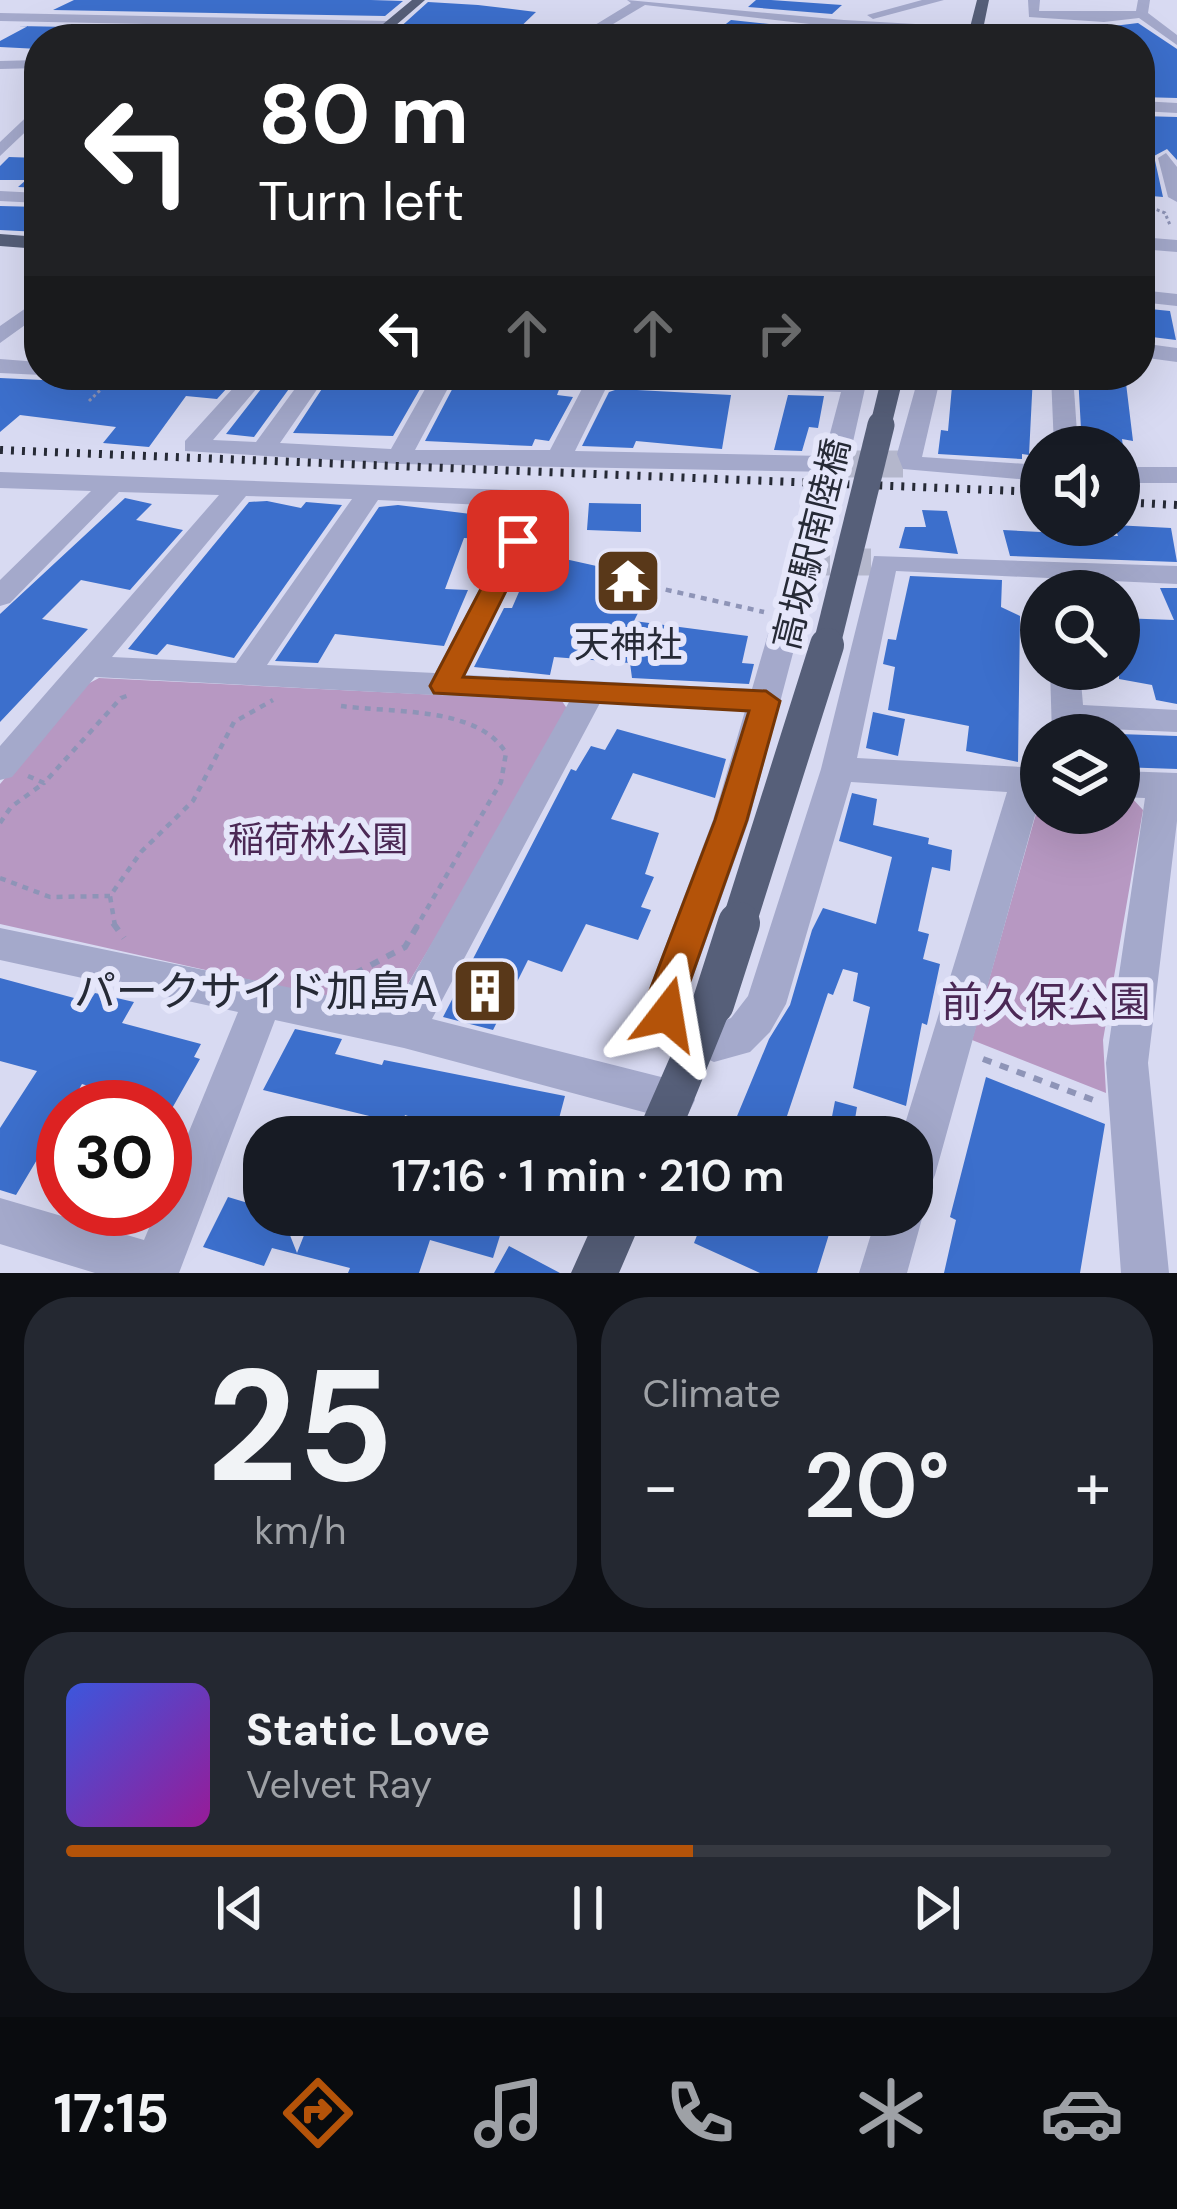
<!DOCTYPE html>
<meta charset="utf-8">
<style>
body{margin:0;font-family:"DM Sans","Noto Sans JP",sans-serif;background:#242831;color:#f1f3f6;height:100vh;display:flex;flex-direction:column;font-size:45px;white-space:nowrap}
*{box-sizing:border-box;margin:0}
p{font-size:39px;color:#9ea1a6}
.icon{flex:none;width:66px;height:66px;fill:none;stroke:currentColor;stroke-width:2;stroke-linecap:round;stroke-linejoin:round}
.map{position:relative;height:1273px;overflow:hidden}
.side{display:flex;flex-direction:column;gap:24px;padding:24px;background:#0d0f14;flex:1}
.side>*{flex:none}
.banner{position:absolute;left:24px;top:24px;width:1131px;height:366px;border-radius:48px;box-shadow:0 12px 48px #0002;background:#202124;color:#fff;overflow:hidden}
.controls{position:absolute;left:1020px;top:426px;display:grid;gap:24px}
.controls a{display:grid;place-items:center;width:120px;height:120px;border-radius:50%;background:#171b24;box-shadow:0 12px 48px #0002;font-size:60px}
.speed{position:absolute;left:36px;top:1080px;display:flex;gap:24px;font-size:60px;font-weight:700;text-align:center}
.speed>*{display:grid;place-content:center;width:156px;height:156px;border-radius:50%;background:#171b24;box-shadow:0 12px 48px #0002;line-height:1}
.speed .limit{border:18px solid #d22;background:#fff;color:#111}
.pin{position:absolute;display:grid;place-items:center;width:102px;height:102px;color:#fff;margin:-51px;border-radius:24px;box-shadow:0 6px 18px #0006}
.me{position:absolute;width:132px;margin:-66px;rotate:14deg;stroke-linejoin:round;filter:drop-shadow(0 0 9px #0008)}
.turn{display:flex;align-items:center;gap:42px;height:252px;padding:0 36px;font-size:54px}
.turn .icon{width:156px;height:156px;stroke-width:2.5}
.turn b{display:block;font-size:84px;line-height:102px}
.lanes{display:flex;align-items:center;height:114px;padding:0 36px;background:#0003;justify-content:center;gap:60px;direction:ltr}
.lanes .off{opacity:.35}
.big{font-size:90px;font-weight:600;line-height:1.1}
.side .card{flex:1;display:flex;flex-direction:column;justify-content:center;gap:18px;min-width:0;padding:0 42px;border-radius:48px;background:#242831}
.side .dial{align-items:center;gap:0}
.dial b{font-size:156px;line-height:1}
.song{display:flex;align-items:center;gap:36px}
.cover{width:144px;height:144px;border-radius:18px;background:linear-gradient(135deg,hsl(230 70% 55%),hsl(300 70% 35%))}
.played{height:12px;border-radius:6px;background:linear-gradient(90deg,#b45309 60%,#363941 60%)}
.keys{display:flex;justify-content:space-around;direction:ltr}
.heat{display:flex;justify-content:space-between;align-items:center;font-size:66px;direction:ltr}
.side .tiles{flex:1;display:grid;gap:24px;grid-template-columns:1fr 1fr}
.card:last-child{grid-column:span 2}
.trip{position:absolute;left:243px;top:1116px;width:690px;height:120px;border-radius:48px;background:#171b24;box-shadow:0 12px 48px #0002;font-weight:600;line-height:120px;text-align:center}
.tab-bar{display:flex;height:192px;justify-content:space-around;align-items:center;background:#090b0e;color:#9ea1a6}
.tab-bar .icon{width:84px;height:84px}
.tab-bar .active{color:#b45309}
.tab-bar b{font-size:54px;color:#f1f3f6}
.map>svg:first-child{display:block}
</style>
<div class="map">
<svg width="1177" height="1273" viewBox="0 0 1177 1273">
<rect width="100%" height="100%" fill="#d8daf2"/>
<!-- green -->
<path fill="#b798c2" d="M99,678L562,701L570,713L400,997L376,1008L0,924V784L84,686Z
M1041,796V813H1119V797L1132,798L1143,810L1103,1040L1106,1093L972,1040Z"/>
<!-- building -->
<path fill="#3c6fcc" d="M74,0H371L403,1L385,16L53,10Z
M756,0H771L842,5L832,14L748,7Z
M428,2L478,5L536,12L510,37L415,27L402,39H387Z
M731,20L816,29L806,39H707Z
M1138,23L1177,49V98L1140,97V39L1089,29Z
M19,26L365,33L361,39L69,36L39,39V49L0,47V41L28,26Z
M1140,116L1177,117V160L1167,149L1154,156L1163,197L1140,195Z
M9,157L39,158V188L18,187L26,180H0V166Z
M0,206L39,207V232L0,230Z
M1140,308L1170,311L1176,340L1144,336Z
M46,375H239L217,399L186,396L149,447L103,443L116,427L20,415L0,432V378L42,380Z
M272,375H299L254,437L226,434Z
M331,375L402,387L409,375L427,377L393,436L293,433Z
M478,375L540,380L560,387L557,395L573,397L549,441L535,439L532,446L425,441L457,380L475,382Z
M953,375H1033L1029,455L1022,454V459L938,454L941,430L948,431Z
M1078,375H1125L1133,441L1122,439L1123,447H1082Z
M618,389L731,395L722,449L636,441L633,448L582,446L609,392Z
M788,395L824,396L818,428L809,427L802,451L774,450Z
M125,498L152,504L136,520L183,530L130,590L81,580L42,619L88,629L0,722V614Z
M267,501L301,508L306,502L342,505L234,658L167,644L157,655L128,649L249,502Z
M589,503L641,504V532L587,530Z
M398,505L487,516L484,539L464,538L445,589L468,590L444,646L335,634L318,663L275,661L379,507Z
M922,510L947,511L958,554L899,548L905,527H926Z
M1114,525L1171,528L1177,562L1010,556L1003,530L1118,536Z
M547,555L655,579L634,621L748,636L742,663L754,664L749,684L632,678L630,663L554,657L550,675L474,667L504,608H512L532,562L543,564Z
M910,576L1002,580L1001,607L1020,616L1018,762L966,751L969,726L888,710L895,667L883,664L888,639L896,640Z
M1160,588H1177V704L1156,700L1152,685L1119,679V618L1174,620Z
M873,712L905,719L898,756L866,748Z
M617,729L726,759L715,798L633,773L611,819L659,833L645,874L654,877L641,907L651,910L638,940L586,924L562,972L528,960L493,1030L443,1017L571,769L576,771L591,746L605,750Z
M1119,734L1177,736V769L1119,767Z
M852,793L877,799L873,825L929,838L928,844L952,850L950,871L932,867L918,931L929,934L923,959L940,964L927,1025L922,1023L906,1106L853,1088L870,1007L853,1001L858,973L843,969L833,995L828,993L780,1137H771L735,1121L769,1039L790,1005L812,930L823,908L876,924L892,857L839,841Z
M0,978L89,1002L95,993L134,1002L122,1023L201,1044L194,1057L200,1059L170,1112L82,1084L69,1107H63V1116L16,1195L0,1190V1128L37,1071L0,1061Z
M295,1029L342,1039L335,1054L382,1065L384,1060L565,1096L557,1126L551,1125L547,1137H446L449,1130L405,1115L402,1124L263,1090Z
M986,1077L1105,1124L1080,1273H944L956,1220L950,1217Z
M835,1101L857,1107L852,1137H828Z
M264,1170V1215H282L297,1253L312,1215H465L503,1226L493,1258L430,1240L419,1273H348L350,1268L272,1248L264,1266L203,1247L228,1197L248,1203Z
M705,1215H835L817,1273H760L694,1243Z
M509,1246L560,1273H494Z"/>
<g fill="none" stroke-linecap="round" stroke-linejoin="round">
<!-- minor-tunnel -->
<path stroke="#b4b7cc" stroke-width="27" stroke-dasharray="27 14" stroke-linecap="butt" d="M835,464H912
M803,562H884"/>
<!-- path-far2 -->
<path stroke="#8e94b7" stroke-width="3" stroke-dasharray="3 3" stroke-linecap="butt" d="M1140,203L1165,213L1170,225
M89,401L116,375"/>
<!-- path-far1 -->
<path stroke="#8e94b7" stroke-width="4.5" stroke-dasharray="6 6" stroke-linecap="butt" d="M654,587L764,612
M341,706C392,713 478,706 506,753L501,782L417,926
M28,776L44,783L121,698L132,694
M0,823L11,807L44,783
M0,878L50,897L110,896
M115,926L110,896L141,852L193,801L234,722L273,700"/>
<!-- path -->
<path stroke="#8e94b7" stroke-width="6" stroke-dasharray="9 9" stroke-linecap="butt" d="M113,923L124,938
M339,982L405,947L419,923
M983,1059L1096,1101"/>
<!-- minor -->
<path fill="#a4a9cb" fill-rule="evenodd" d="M627,0L844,20L1110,35L1117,39L844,28L645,5L588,39H572L631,3Z
M922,0H944L873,19L867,15Z
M1028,0H1040L1039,11H1136L1138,0H1150L1148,13L1177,35V45L1139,18L1104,22L1029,17Z
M0,13L389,21L395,25L389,29L0,21Z
M39,60V68L0,69V61Z
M1140,101L1177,103V113L1140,111Z
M39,105V119L0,156V142Z
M1166,153L1177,167V202L1168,197L1158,158Z
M0,191L39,193V203L0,201Z
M1140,237L1177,240V252L1140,249Z
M1140,290L1177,294V306L1140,302Z
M39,299V315L0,343V326Z
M1140,343L1177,348V362L1140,357Z
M0,359L39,362L42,375L0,373Z
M245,375H268L213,440L256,442L305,375H327L280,443L391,449L433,375H455L415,450H550L585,383L551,382L540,375H868L848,464L835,472L399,464L185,451V441ZM608,384L841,392L824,456L575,451Z
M919,375H941L922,457L1041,465V481L903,469L897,454Z
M1051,375H1073L1078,447H1054Z
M1119,467H1177V483H1119Z
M0,472L536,491L550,505L465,675L752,689L789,562L803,553L813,556L817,562L749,820L686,997L689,1014L714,1024L731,1018L748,996L821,769L874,556L1177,566V584L896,571L857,758L1041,768V794L935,1175L928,1191L913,1197L923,1215L907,1273H859L877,1215H912V1137H901L1007,792L851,782L786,1004L770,1032L750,1052L714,1062L657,1038L646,997L713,820L745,711L600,703L432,1019L673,1080L688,1086L695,1100L688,1114L673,1120L404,1048L275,1020L179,1273H95L0,1244V1198L144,1240L157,1209H165V1190L238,1012L0,960V928L394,1009L569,702L95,677L12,777L0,780V746L219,495L119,492L10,603L0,606V580L91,491L0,488ZM246,496L352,499L236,663L112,657ZM378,500L523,507L435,673L267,665Z
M1050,669H1080L1083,705L1177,710V732L1084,728V735H1052Z
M1119,771L1177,773V821L1148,1063L1169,1273H1121L1106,1063L1145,798L1119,797Z"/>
<!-- major -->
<path fill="#565f79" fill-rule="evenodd" d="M412,0H425L380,39H365Z
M977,0H989L981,39H967Z
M0,234L39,237V249L0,246Z
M713,986L727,991L733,1004L679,1137H635L699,991Z
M597,1215H644L619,1273H571Z"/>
<!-- rail -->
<path stroke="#262a36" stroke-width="8" stroke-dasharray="3 8" stroke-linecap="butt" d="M0,450L1041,492
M1119,502L1177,505"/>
<!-- major-bridge-far3 -->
<path stroke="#565f79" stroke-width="21" d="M880,428L893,375"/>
<!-- major-bridge-far2 -->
<path stroke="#565f79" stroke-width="27" d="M826,648L881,425"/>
<!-- major-bridge-far1 -->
<path stroke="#565f79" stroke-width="34" d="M738,926L827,645"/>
<!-- major-bridge -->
<path stroke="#565f79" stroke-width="42" d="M713,1004L739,923"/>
</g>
<!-- route -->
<path fill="#b45309" stroke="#753606" stroke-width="3" d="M518,534L531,541L463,677L766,691L780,701L747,820L684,998L680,1025L667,1030L654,1025L647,998L715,820L749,711L434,693L430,686L506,541Z"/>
<!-- icons -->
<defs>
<g id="temple-square" transform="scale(3.45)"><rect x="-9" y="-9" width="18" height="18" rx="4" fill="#593819" stroke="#e5e6fa"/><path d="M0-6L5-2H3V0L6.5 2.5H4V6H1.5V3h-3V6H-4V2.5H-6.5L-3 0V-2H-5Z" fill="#fff"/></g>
<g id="building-square" transform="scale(3.45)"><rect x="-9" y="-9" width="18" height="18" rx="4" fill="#593819" stroke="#e5e6fa"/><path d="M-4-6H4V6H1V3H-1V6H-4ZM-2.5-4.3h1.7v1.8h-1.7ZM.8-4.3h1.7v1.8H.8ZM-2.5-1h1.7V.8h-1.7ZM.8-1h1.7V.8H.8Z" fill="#fff"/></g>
</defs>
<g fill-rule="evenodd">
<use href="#temple-square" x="628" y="581"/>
<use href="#building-square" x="485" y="991"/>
</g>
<g text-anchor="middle" stroke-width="12" stroke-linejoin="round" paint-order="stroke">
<!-- street labels -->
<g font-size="36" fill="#262a36" stroke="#e5e6fa">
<text transform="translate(811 544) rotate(-76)" y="13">高坂駅南陸橋</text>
</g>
<!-- poi labels -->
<g font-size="36" fill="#262a36" stroke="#e5e6fa">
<text x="628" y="657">天神社</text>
</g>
<!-- park labels -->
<g font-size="36" fill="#4b2855" stroke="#e5e6fa">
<text x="318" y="852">稲荷林公園</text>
</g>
<!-- near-poi labels -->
<g font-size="42" fill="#262a36" stroke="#e5e6fa" text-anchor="end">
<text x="438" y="1006">パークサイド加島A</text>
</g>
<!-- near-park labels -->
<g font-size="42" fill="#4b2855" stroke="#e5e6fa">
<text x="1046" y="1017">前久保公園</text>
</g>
</g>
</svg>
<div class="controls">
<a><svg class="icon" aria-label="sound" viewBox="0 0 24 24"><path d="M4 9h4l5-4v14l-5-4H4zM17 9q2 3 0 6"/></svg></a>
<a><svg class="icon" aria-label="search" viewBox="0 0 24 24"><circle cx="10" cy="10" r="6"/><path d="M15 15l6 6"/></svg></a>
<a><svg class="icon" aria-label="layers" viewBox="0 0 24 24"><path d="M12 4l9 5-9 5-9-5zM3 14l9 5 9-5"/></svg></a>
</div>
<div class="speed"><div class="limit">30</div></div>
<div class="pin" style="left:518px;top:541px;background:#d93025"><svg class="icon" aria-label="arrive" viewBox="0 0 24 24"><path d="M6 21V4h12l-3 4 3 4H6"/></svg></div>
<svg class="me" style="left:667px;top:1014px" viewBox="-20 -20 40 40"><path d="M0-17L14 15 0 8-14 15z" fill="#b45309" stroke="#fff" stroke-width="4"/></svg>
<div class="trip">17:16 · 1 min · 210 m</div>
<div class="banner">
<div class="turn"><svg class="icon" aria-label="left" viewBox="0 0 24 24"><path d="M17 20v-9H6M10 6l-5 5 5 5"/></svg><div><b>80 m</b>Turn left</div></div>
<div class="lanes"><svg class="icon" aria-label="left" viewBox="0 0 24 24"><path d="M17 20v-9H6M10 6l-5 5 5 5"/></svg><svg class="icon off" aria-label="ahead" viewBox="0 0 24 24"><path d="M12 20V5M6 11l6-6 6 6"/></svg><svg class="icon off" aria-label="ahead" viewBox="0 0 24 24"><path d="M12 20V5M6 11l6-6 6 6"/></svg><svg class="icon off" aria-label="right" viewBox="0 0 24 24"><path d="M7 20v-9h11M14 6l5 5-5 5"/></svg></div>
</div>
</div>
<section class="side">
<div class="tiles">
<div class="card dial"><b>25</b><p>km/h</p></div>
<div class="card"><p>Climate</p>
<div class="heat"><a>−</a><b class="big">20°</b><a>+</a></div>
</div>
<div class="card">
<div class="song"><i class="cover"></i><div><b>Static Love</b><p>Velvet Ray</p></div></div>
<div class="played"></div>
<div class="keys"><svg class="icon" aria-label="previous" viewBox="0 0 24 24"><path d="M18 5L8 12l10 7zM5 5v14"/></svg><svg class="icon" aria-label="pause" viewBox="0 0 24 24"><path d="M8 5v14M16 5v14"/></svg><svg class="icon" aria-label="next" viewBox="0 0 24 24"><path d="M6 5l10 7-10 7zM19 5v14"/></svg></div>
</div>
</div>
</section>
<nav class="tab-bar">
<b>17:15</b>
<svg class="icon active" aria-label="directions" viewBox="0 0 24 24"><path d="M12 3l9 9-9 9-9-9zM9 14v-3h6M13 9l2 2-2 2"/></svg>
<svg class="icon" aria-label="music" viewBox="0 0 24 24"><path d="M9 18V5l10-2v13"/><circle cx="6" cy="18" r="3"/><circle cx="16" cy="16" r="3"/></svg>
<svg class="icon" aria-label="phone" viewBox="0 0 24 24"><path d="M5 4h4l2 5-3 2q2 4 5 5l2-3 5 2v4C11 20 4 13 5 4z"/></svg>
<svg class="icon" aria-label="climate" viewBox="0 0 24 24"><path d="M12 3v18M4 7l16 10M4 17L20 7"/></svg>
<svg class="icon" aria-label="car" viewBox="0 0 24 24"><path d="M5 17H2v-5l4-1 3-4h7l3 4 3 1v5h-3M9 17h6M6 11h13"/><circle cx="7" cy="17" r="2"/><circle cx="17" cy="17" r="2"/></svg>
</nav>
